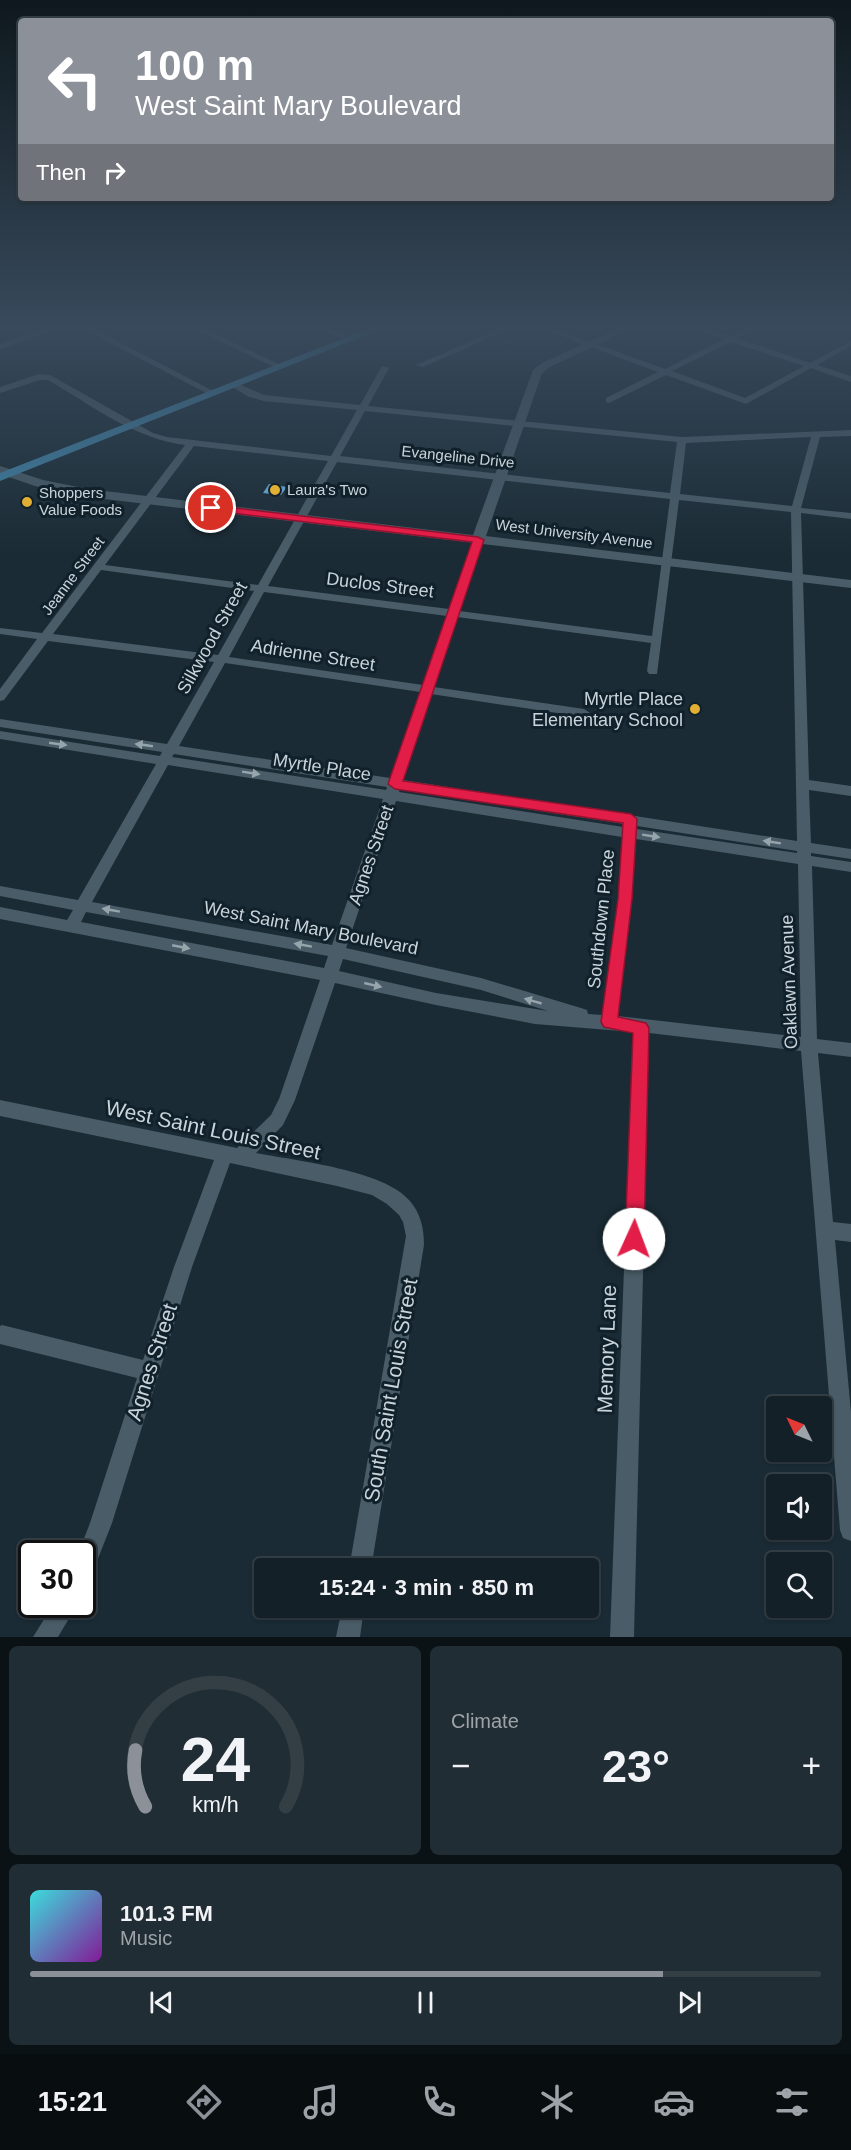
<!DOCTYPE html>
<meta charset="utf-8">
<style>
body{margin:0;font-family:Arial,sans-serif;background:#212d34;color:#f1f3f6;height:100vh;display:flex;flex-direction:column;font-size:22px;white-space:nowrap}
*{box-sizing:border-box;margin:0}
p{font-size:20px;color:#9da3a8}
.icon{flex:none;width:33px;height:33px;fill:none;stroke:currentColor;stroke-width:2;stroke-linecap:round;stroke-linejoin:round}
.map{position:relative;height:1637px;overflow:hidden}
.drawer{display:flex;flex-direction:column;gap:9px;padding:9px;background:#0b1216;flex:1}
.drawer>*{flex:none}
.top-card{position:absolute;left:18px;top:18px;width:816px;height:183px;border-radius:6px;box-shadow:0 2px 4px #0004,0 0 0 2px #333e45;background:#8c9099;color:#fff;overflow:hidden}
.needle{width:39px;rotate:313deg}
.controls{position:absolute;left:766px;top:1396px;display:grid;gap:12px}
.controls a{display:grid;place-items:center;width:66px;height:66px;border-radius:6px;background:#142028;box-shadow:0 2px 4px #0004,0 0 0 2px #333e45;font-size:30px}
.speed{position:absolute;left:18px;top:1540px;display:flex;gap:12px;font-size:30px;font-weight:700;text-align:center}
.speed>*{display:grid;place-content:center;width:78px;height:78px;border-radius:50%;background:#142028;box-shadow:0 2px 4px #0004,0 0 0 2px #333e45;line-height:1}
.speed .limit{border:3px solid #111;border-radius:9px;background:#fff;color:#111}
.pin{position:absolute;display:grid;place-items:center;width:51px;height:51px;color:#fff;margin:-26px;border:3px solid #fff;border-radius:50%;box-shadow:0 2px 6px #0007}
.me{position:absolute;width:66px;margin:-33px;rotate:2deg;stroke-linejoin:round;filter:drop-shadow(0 0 4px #0008)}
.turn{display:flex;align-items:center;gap:21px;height:126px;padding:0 18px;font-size:27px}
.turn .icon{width:78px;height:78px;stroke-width:2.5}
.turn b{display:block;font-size:42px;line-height:51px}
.then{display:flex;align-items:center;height:57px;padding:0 18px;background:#0003;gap:12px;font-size:22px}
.big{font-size:45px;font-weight:700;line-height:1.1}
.drawer .card{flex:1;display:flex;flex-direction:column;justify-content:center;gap:9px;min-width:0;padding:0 21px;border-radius:9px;background:#212d34}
.drawer .dial{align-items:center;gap:0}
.dial svg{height:156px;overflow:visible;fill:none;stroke:#333e45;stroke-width:7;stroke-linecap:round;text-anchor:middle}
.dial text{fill:#f1f3f6;stroke:none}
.song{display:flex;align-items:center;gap:18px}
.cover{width:72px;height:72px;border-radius:9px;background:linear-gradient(135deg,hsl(180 70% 55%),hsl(290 70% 35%))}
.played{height:6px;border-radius:3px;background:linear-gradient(90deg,#8c9099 80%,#333e45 80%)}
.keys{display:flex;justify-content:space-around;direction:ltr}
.heat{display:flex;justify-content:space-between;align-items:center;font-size:33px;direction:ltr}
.drawer .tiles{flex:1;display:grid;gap:9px;grid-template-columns:1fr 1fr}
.card:last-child{grid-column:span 2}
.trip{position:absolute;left:254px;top:1558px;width:345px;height:60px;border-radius:6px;background:#142028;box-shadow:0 2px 4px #0004,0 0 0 2px #333e45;font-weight:700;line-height:60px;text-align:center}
.dock{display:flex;height:96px;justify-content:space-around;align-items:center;background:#080d10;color:#9da3a8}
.dock .icon{width:42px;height:42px}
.dock .on{color:#8c9099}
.dock b{font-size:27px;color:#f1f3f6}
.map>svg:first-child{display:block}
</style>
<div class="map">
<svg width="851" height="1637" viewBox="0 0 851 1637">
<rect width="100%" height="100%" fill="#1a2b35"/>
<!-- building -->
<path fill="#6cbeed" d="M269,484L287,487L281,495L263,493Z"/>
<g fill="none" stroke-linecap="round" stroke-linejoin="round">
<!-- street -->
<path fill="#495c67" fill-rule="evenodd" d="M54,326H65L0,349V344Z
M78,326H88L217,393L210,395Z
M188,326H198L285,367L278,369Z
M314,326H324L354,339L347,341Z
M506,326H516L423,367L416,365Z
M535,326H546L665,369L724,339L688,326H699L730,336L750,326H760L737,338L810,363L851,341V346L817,365L851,376V382L811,368L746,404L666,375L609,403L606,402V398L658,372ZM731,342L804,366L745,398L672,371Z
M382,366L389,368L368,406L682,437L851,430V436L820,437L801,508L851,513V519L801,513L809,780L851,786V796L809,790L811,843L851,849V859L811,853V856L851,862V872L812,866L817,1039L851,1043V1057L818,1053L833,1222L851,1224V1242L835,1240L851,1412V1541L843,1538L840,1530L801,1051L649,1033L634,1637H610L633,1032L535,1024L436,1005L335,983L295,1100L283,1125L256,1153C297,1161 384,1170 410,1201C421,1214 424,1229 424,1245L371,1569H349L406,1236L403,1222L399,1215L387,1204L372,1195L337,1186L230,1163L192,1267L112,1523L90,1579L82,1582V1554H78L90,1523L137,1378L0,1344V1326L2,1325L143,1360L174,1267L214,1160L0,1116V1100L237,1148L271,1115L279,1099L320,980L0,919V907L67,920L73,910L0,896V886L78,900L156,764L0,739V731L160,756L162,752L0,727V719L167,744L214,662L48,641L4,700L0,701V689L37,639L0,634V628L42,633L185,445C135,439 91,405 48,380H40L0,393V387L39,374L50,375L153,433L167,437L331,456L357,410L264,401L249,397L229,385L236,383L264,395L360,405ZM365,411L677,442L670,493L340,456ZM811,437L792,506L680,494L686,443ZM194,446L328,461L258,585L105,565ZM337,462L670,499L652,636L459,611L483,540L478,537L473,540L449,609L268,586ZM679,500L791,512L797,841L403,780L431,694L584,717L590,713L584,709L434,687L457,617L651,643L647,671L649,674H657ZM101,570L254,591L218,655L53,634ZM264,592L447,616L423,685L229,657ZM225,663L420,692L390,778L179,746ZM174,754L387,787L386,790L172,757ZM168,765L383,799L332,945L92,902ZM400,789L624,824L623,827L399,792ZM396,801L622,837L618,899L602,1015L588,1014L587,1010L581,1008L481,978L346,948ZM637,826L797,851V853L637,829ZM636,839L798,864L801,1037L618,1016L632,899ZM86,912L328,956L324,968L81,922ZM343,959L481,990L548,1011L436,993L339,971Z
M53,1605H77L58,1637H33Z
M342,1608H364L360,1637H336Z"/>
<!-- secondary -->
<path fill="#495c67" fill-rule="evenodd" d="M623,326H636L550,367L542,373L486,536L851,580V588L88,497L35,486L0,474V466L43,480L88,489L473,535L533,370L542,363Z
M842,326H851V330L843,328Z"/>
<!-- primary -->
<path fill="#4085aa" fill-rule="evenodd" d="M375,326H389L0,481V473Z"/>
</g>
<!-- one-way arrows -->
<defs><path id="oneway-solid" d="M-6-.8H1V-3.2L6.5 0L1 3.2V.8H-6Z" transform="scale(1.5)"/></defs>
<g fill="#96a4ac">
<use href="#oneway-solid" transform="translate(58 744) rotate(8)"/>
<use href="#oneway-solid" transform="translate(144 745) rotate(-172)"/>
<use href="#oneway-solid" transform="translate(251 773) rotate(9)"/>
<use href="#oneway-solid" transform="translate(651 836) rotate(9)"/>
<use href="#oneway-solid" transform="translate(772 842) rotate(-171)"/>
<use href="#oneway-solid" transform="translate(111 910) rotate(-170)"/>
<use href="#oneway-solid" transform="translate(303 945) rotate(-170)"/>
<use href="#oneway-solid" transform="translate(181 947) rotate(11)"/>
<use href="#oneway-solid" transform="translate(373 985) rotate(13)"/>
<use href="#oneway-solid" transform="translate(533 1001) rotate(-164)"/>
</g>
<!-- sky -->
<linearGradient id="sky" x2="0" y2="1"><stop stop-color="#0e181d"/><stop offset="0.59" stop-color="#384a5c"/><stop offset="1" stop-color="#384a5c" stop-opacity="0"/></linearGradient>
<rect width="851" height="555" fill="url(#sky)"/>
<!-- route -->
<path fill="#e11d48" stroke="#92132f" stroke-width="1.5" d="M211,505L478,537L484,540L403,781L631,814L637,819L632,899L618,1017L646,1023L649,1028L644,1239L641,1245L634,1248L628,1245L625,1239L633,1033L604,1027L601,1022L618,899L623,823L395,789L388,784L472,542L207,510V506Z"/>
<!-- markers -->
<g fill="#e1af34" stroke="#11212b" stroke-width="2">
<circle cx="275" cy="490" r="6"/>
<circle cx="27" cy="502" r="6"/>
<circle cx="695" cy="709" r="6"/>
</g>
<g text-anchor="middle" stroke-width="6" stroke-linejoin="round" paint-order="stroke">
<!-- far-street labels -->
<g font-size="15" fill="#c9d4da" stroke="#11212b">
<text transform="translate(458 457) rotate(6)" y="5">Evangeline Drive</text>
<text transform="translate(574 534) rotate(7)" y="5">West University Avenue</text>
<text transform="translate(73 576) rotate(-53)" y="5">Jeanne Street</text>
</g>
<!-- far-poi labels -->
<g font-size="15" fill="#c9d4da" stroke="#11212b" text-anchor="start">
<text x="287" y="495">Laura's Two</text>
<text x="39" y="498">Shoppers<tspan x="39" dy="17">Value Foods</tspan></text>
</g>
<!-- street labels -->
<g font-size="18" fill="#c9d4da" stroke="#11212b">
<text transform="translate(380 585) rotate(7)" y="6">Duclos Street</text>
<text transform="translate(212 638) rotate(-61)" y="6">Silkwood Street</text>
<text transform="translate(313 655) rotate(9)" y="6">Adrienne Street</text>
<text transform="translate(322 767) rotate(9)" y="6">Myrtle Place</text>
<text transform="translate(371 855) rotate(-71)" y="6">Agnes Street</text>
<text transform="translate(601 919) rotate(-84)" y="6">Southdown Place</text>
<text transform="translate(311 928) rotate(11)" y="6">West Saint Mary Boulevard</text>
<text transform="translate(789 982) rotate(-92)" y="6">Oaklawn Avenue</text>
</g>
<!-- poi labels -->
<g font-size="18" fill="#c9d4da" stroke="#11212b" text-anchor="end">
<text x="683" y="705">Myrtle Place<tspan x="683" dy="21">Elementary School</tspan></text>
</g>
<!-- near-street labels -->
<g font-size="21" fill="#c9d4da" stroke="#11212b">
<text transform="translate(213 1130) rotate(12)" y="7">West Saint Louis Street</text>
<text transform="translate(607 1349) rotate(-88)" y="7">Memory Lane</text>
<text transform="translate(152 1362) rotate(-72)" y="7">Agnes Street</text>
<text transform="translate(391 1390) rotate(-80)" y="7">South Saint Louis Street</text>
</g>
</g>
</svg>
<div class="controls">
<a><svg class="needle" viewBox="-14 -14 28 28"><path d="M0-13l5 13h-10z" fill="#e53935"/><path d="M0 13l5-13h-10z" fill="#9da3a8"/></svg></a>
<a><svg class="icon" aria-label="sound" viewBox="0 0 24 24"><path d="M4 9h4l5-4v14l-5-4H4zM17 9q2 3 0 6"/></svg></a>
<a><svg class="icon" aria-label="search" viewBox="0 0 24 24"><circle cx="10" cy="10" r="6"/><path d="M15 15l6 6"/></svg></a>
</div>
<div class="speed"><div class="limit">30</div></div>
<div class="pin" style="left:211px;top:508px;background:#d93025"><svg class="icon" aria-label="arrive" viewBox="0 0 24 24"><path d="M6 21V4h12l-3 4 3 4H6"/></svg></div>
<svg class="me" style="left:634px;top:1239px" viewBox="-20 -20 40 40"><circle r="19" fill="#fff"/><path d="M0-13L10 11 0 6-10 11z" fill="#e11d48"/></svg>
<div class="trip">15:24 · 3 min · 850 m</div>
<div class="top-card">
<div class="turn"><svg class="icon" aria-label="left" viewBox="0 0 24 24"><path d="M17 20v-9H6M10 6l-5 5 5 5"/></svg><div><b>100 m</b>West Saint Mary Boulevard</div></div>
<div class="then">Then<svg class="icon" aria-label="right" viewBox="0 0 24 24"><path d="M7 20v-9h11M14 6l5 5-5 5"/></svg></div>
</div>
</div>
<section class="drawer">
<div class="tiles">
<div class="card dial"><svg viewBox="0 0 100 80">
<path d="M14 69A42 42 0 1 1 86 69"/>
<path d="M14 69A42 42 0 0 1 9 40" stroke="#8c9099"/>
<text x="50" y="56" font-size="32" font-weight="700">24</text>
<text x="50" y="72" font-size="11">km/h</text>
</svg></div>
<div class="card"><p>Climate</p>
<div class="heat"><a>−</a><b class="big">23°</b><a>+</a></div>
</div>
<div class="card">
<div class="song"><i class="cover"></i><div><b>101.3 FM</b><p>Music</p></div></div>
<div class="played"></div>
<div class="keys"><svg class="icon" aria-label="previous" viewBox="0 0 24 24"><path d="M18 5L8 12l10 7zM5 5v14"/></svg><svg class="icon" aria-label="pause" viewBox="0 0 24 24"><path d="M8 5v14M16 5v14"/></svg><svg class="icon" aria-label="next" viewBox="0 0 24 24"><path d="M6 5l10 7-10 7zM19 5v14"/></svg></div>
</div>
</div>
</section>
<nav class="dock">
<b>15:21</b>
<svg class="icon on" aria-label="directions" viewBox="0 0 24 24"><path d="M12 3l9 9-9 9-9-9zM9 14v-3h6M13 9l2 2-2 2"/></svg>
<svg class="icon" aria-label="music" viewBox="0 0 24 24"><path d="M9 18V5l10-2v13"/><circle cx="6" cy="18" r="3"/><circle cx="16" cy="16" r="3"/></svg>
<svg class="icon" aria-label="phone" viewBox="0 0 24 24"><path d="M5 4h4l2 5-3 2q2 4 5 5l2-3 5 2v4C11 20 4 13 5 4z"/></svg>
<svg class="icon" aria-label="climate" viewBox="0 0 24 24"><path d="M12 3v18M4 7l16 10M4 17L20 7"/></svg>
<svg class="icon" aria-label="car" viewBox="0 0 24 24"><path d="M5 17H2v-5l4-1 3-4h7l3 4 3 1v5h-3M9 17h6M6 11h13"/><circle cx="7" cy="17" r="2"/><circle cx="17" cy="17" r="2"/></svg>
<svg class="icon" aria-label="filters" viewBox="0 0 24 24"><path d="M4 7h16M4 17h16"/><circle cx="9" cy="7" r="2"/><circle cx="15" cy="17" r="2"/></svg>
</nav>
